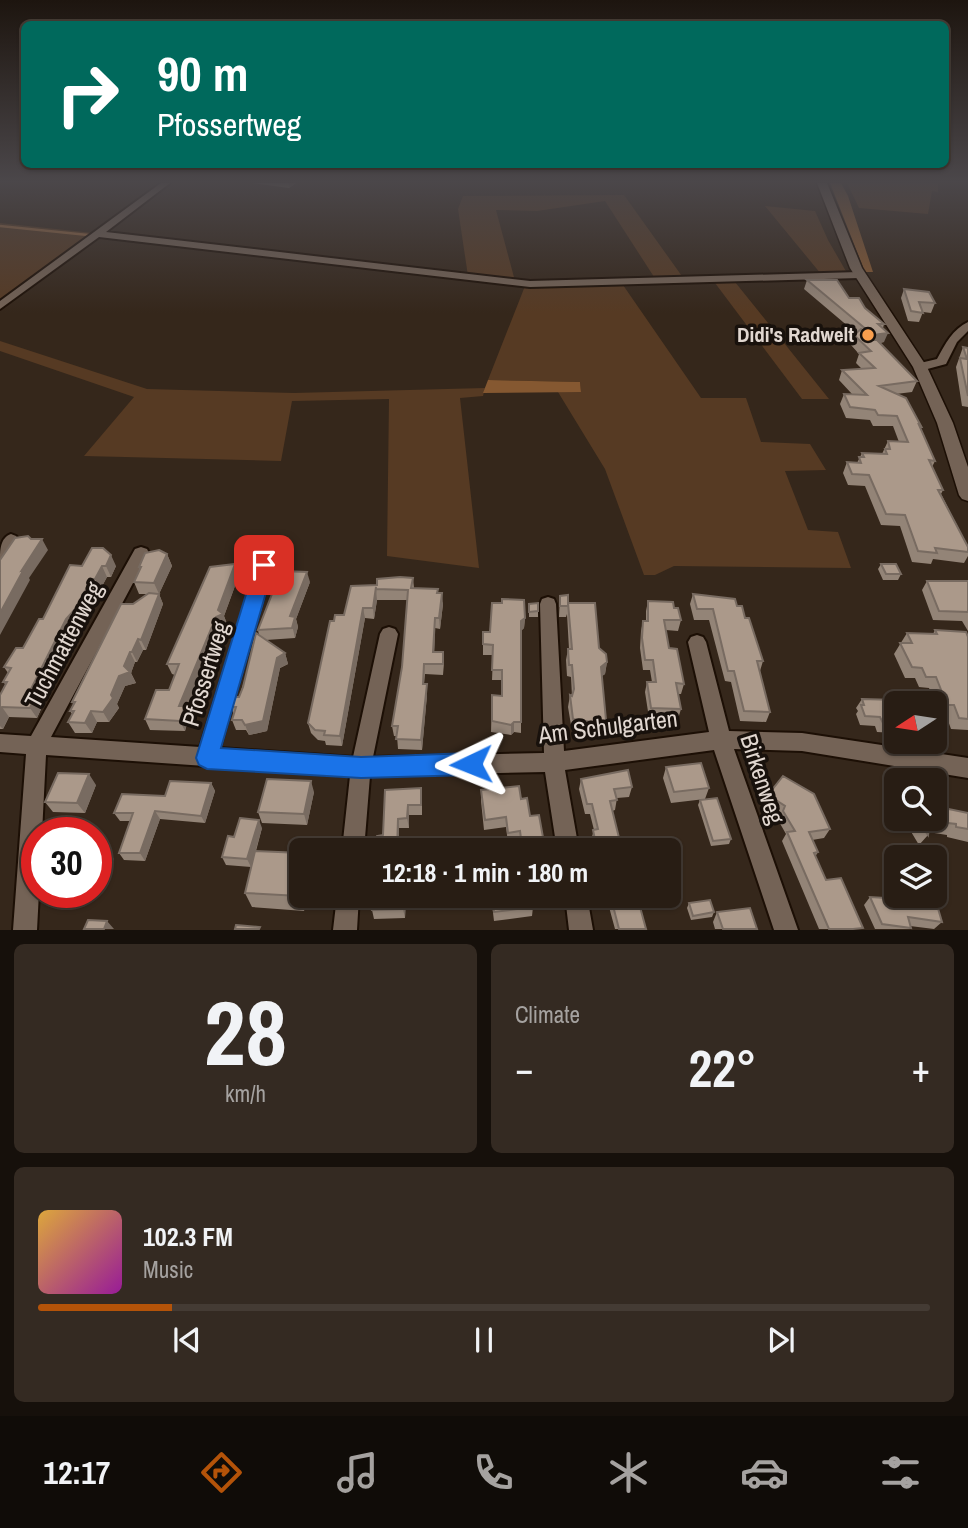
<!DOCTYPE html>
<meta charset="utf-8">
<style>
body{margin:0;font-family:"Archivo Narrow",sans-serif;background:#342a22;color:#f1f3f6;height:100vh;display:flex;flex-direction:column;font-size:26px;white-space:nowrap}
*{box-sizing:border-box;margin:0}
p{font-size:23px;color:#a5a2a0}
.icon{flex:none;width:38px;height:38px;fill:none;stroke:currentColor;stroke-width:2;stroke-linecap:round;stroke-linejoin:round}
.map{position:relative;height:930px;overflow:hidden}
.panel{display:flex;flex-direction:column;gap:14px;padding:14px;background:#16100b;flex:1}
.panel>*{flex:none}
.hud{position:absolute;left:21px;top:21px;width:928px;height:147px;border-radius:10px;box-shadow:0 2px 5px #0004,0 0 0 2px #443b34;background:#00695c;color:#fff;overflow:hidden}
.needle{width:46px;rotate:258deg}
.tools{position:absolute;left:884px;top:691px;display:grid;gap:14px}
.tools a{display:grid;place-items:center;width:63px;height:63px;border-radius:10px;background:#281d14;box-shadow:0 2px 5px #0004,0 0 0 2px #443b34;font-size:35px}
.speed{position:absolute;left:21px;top:817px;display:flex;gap:14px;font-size:35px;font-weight:700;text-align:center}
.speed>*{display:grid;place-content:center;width:91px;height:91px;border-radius:50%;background:#281d14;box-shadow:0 2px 5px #0004,0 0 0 2px #443b34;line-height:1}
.speed .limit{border:10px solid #d22;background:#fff;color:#111}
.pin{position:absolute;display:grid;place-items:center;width:60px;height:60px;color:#fff;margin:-30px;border-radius:14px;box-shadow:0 4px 10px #0006}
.me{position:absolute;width:77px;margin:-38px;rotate:268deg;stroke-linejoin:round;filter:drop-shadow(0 0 5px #0008)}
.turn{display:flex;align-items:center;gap:24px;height:147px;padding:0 21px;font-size:32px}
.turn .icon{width:91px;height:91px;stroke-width:2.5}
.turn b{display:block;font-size:49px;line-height:60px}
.big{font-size:52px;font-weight:800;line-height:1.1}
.panel .tile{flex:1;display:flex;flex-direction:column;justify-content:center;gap:10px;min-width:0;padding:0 24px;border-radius:10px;background:#342a22}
.panel .dial{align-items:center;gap:0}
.dial b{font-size:91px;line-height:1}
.song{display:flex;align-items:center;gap:21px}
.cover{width:84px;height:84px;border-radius:10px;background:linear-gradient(135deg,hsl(40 70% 55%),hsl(300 70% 35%))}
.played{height:7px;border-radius:4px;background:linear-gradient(90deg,#b45309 15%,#443b34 15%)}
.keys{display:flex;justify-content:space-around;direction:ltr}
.heat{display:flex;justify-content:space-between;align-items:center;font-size:38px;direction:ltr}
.panel .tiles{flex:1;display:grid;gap:14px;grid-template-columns:1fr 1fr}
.tile:last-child{grid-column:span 2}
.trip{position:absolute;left:289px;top:838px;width:392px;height:70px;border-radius:10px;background:#281d14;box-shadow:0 2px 5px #0004,0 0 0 2px #443b34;font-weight:800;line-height:70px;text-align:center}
.tab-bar{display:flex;height:112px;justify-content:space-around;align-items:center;background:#100c08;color:#a5a2a0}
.tab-bar .icon{width:49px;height:49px}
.tab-bar .active{color:#b45309}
.tab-bar b{font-size:32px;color:#f1f3f6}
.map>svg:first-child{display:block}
</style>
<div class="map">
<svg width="968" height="930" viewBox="0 0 968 930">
<rect width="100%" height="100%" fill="#35271b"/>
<!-- green -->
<path fill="#563a23" d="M847,183H938V192L932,191L928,214L859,208Z
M624,195L684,279L656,280L605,201L537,211L496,210L515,281L468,276L458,209L463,196Z
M765,206L815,211L828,240L847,273L821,274Z
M0,223L93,233L95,232L0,303Z
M735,282L829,399H802L715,283Z
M623,285L701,398H746L761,442L810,444L826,470L785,471L808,530L838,532L851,568L674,566L655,575H644L605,469L558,392H581L580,382L488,380L525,286Z
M0,341L147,389L294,393L485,388L483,396L460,398L479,568L387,556L389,399L292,401L281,461L84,456L134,397L0,351Z"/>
<!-- forest -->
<path fill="#855831" d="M830,183H841L848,196L873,272H865Z
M488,380L580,382L581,392L483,393Z"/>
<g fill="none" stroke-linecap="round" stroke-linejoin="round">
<!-- stream -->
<path stroke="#986942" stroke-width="2.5" d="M0,226L88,235"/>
<!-- minor casing -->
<g stroke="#1c0f05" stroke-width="4">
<path id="minor" d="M161,183H170L106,232L530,281L859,272L864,275L859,278L530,287L99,237L0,309V301Z
M968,322V331L957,342L946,364L920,371L916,370L914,367L916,364L937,359C945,344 953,329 968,322Z
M11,534L16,536L19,540L6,560L0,562C0,550 0,538 11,534Z
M141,547L147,549L149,553L51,737L200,747L257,565L259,561L265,559L271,561L273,565L220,748L353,757L380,634L383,629L389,627L395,629L398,634L373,757L544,753L540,604L542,599L548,597L554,599L556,604L564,751L709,732L688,642L691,637L697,635L703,637L706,642L729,731L802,733L968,758V778L802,751L734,749L798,930H774L714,750L565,770L579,850H557L545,772L370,776L364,850H342L350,776L46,755L42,833H37V892H39L37,930H13L26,754L0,752V734L31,736L135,549Z
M337,896H359L357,930H333Z
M565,896H587L593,930H569Z"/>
</g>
<!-- tertiary casing -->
<g stroke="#1c0f05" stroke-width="3">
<path id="tertiary" d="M817,183H827L862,268L927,367L953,423L968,467V501L962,499L959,495L937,423L913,367L850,268Z"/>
</g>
<!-- minor -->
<use href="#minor" fill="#746356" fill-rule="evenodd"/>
<!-- tertiary -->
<use href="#tertiary" fill="#746356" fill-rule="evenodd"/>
</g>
<!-- wall -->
<path fill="#938477" d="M253,183H296L289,188Z
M807,280L849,298L865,308L884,324L883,328L884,342L880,343L917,381L912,392L896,394L921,426L920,428L935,461L932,467L943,490L941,494L968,547V556L964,563L933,559L931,564L912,562L900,526L881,525L865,486L848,485L843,473L847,462L857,463L862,453L882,454L888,441L899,442L893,426H873L870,420L846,418L840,404L844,394H852L839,380L842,370L862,369L856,363L859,354L851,345L854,335L856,333L804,289Z
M904,289L935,303L931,313L923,312L919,322L908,321L901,298Z
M963,347L968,348V407L962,406L956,367Z
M167,554L172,566L159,594L163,604L146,650H143L137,662H135L131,673L136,683L125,686L117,704L119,708L109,722H97L92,733H75L68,722L72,714L70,711L73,704L72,702L133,604L148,594H139L134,582L140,570L139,567Z
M881,564L901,574L898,580H883L878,569Z
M70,565L116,566L111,577H107L100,590L97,589L83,616L72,630L38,700L42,707L37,718L9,717L3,729H0V695L6,685L3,682L8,673L4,667L23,648L43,619Z
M239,575L224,616L227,624L220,628L187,710L189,717L185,731L150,730L145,719L169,690L175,675L172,674L167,664Z
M413,578L414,588L438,593L443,604L440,629L435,628L434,652L444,663L443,675L425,674L424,684H427V695L422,750L398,749L397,736H394L392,726L402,667L407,600H377L374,619L365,618L342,746L326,745L325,741L318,740L311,733L308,723L334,621L344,615L377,585Z
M927,581H968V631L962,621L933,620L922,590Z
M310,582L296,619L298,627L295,638L266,640L285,653L288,664L280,668L267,731L249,735L246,730H236L232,720L234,715L231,707L239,697L259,635L258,630Z
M693,594L737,606L745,618L763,661L760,671L770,712L766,722L740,721L731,682L725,681L709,620H694L690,604Z
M560,596L599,648L607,662L605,674L602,676L606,720L604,731L591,733L572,731L568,707L570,695L572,696L571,677L567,676L566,660L568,649H569L567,614L566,617H559Z
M648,601L674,608L681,620L678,631L666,630L669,648L684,684L681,694H678L681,709L678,719L649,718L645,692L647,682H652L650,670H643L640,648L641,631L643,621H646V611Z
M538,603V617H529V604Z
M525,618L524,628L521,631V733L514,732L511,735L491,732L492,695L502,696V680H492L493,655H483V632H490Z
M935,630L968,637V730L951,729L946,715H939L929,688L919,687L915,678H905L894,654L907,633L933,634Z
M862,699L896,704V733L877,732L875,726L860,725L856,714L858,711L856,708Z
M666,767L709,788L705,799L671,803L663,778Z
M581,779L632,787L629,797L617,798L615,810L612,811L621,846L648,850H593L591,840L594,830L590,814H585L579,789Z
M211,783L215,791L205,823L160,819L145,861L124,860L119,853L130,821H120L114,813L165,796Z
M96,785L85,813L53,812L45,802Z
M894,786H896V819H934L968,813V842L947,837V835L928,832V835L919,845L910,830L895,828L887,796Z
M385,790L422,798V815H409V828H399L383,835Z
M481,790L521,799L544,843L543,850H520L519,842L508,843L506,827L484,830L481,801Z
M314,792L307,825L262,823L258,812Z
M768,795L830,829L824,838L812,840L818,852L815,857L826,880L863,928L862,929H819L782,841L786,834L778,820L780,815L763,804Z
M700,800L731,839L729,844L711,846L698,805Z
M262,828L256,851L301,896H307L304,911L252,907L245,893L251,867L226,865L222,857L234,837Z
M96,849L114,859L102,891L96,890Z
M896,877V896H934L942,922L934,929L910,926L911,928L909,929H875L864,905L870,897L894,898L891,884Z
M373,896H406L405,918L374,919L372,910Z
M491,896H532L533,907L532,916L494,921Z
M603,896H641L639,902L646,929H615L609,907H605Z
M689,903L714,912L712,917L691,920L687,908Z
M717,912L757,929H715L713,922Z"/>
<!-- shaded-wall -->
<path fill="#786b61" d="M289,183H296L289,188Z
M888,333L884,342L869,344L873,335Z
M42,539L48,550L29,578L30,580L0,635V613L22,570Z
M167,554L172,566L159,594L154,583Z
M111,555L116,566L111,577L106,566Z
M235,564L239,575L224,616L227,624L220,628L187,710L189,717L185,731L180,721L179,706L218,610Z
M102,566L107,577L100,590L95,579Z
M307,572L310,582L296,619L298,627L295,638L290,616Z
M91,579L97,589L83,616L72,630L38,700L42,707L37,718L30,708L27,697L66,619Z
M376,589L377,600L374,619L373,608Z
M442,593L443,604L440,629L439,618Z
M159,594L163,604L146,650L141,640Z
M363,608L365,618L342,746L340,736Z
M435,618V628L434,662L433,652Z
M525,618L524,628L520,631L521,621Z
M138,639L143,650L137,662L132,652Z
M130,652L135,662L131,673L136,683L125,686L117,704L119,708L109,722L103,712Z
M285,653L288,664L280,668L267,731L249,735L245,725L277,658Z
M607,662L605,674L599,678L601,667Z
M427,684V695L422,750L421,740Z
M2,707L9,717L3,729L0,726V710Z
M91,711L97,722L92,733L85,723Z
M514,722V732L511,735V725Z
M89,774L96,785L85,813L77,803Z
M311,781L314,792L307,825L304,814Z
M211,783L215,791L205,823L201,816Z
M408,805L409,815V828L407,818Z
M155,811L160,819L145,861L140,853Z
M398,819L399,828V850H397Z
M259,820L262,828L251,867L247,859Z
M107,849L114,859L102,891L96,883V875Z
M301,886V896H307L304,911L299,896Z
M404,896H406L405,918L403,909Z
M107,921L114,929H104Z"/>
<!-- building -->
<path fill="#ab998a" stroke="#786b61" stroke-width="2" d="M807,280H837L849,298H859L865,308L884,324H878L888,333L873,335Z
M904,289L929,292L935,303L919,302L923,313L911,311Z
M861,329L873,340H877L917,381L879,386L906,398L921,426L919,425L935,461L929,460L943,490H938L968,547V552L935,548L937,553L918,551L905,515L886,514L869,475L852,474L847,462L861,463L859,457H864L862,453L887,454L885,449H890L888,441L908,442L897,416L878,415L875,410L850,407L844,394L867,395L842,370L875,368L859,353L871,351L854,335Z
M963,347L968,348V396L960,358L967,359Z
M28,536L31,539H42L22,570L24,569L0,613V560L15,538Z
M92,548H103L111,555L106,566H102L95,579H91L78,606L66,619L27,697H35L30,708L2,707L0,710V695L7,682H3L11,668L4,667L16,648H23L39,619H43L70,565L82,566Z
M159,550L167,554L154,583L134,582L141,567H139L145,553Z
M235,564L218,610L223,614L216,617L179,706H185L180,721L145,719L156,690H169L179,664H167L210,567Z
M881,564H896L901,574H886Z
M281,571L307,572L290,616L295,617L292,628L258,630Z
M400,577L413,578L411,588L438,589L437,593H442L439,618H435L433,652H443V664H424L423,684H427L421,740L396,739L398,726H392L402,667L408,590L376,589V587L373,608H363L340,736L324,735L325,731L315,730L308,723L330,621H334L335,615H344L351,586L377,585V579Z
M927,581H968V612L939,611Z
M149,593L159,594L141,640L138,639L132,652H130L124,666L130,672L119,676L111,695L113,698L103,712L91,711L85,723L68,722L74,711H70L75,702H72L121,604H133Z
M693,594L735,599L737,606H742L745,618H749L763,661H757L770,712L744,711L734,671H728L713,609H697Z
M568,595V606H560V596Z
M502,599L524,600L525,618L521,621V722H514L511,725L492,721V695L502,696V670H492L493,645L483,644V632H490L492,603H502Z
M648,601L673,602L674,608H678L681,620H664L669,648L677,649L684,684L676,683L681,709L651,708L647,682H656L653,660H645L642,638L643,621H648Z
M538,603V611L529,612V604Z
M568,603H595L599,648L606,654L607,662L601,667L606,720L592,722L573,719L570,695L572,696L574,689L572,665H569L568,649H572Z
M935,630L966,632L968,637V719L959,718L954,705H947L936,677H926L922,668L912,667L900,643H912L907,633L937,634Z
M256,633L285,653L277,658L263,721L245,725L242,720H232L236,707H231L234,697H239L243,687Z
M862,699L896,700L897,704H896V723H883L880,717L865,716L861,705H864Z
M701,763L709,788L674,792L666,767Z
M628,770L632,787L614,789L617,800L610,801L621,846L646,845L648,850H597L593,830L598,829L592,804H587L581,779Z
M58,773L89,774L77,803L45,802Z
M783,776L814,794L830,829L809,832L818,852L814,853L826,880L841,878L863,928L853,929H829L787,832L795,831L783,811L785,806L768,795Z
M267,779L311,781L304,814L258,812Z
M170,781L211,783L201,816L155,811L140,853H119L133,813H114L122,794L165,796Z
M519,786L521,799L527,798L530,816L539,815L544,843L522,846L520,831L508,833L506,817L485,820L481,790Z
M421,788V805H408L407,818L398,819L397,850H376L377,836L383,835L385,790Z
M717,798L731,839L713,841L700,800Z
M934,806L968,813V829L956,827V824L930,821L928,835L918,820L913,819H934Z
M240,818L259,820L247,859L222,857L228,836L234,837Z
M96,849H107L96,875Z
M255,851L301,853V886L299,896L245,893Z
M934,895L942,922L908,917L911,928L882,924L870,897L903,899V896H934Z
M373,896H404L403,909L372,910Z
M492,896H532L533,907L494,912Z
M607,896H637L646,929H619L611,898H608Z
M710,900L714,912L693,916L689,903Z
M750,908L757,929H723L717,912Z
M88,920L107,921L104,929H84Z
M236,925L260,927L259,929H235Z"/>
<!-- sky -->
<linearGradient id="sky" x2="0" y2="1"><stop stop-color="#1d150f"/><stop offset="0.58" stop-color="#4b474a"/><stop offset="1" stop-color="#4b474a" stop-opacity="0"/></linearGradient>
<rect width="968" height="313" fill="url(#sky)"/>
<!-- route -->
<path fill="#1a73e8" stroke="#114b97" stroke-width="2" d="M264,558L271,560L274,565L221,748L361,757L471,753L480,757L483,764L480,772L471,775L361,778L207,769L199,765L196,758L255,565L258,560Z"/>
<!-- markers -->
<circle fill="#fa9f4e" stroke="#18110c" stroke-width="2.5" cx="868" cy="335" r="7"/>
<g text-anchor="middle" stroke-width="7" stroke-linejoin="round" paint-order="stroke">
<!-- poi labels -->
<g font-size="21" font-weight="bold" fill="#e1d7d0" stroke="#18110c" text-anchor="end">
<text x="854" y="342">Didi's Radwelt</text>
</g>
<!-- near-street labels -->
<g font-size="24" fill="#e1d7d0" stroke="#18110c">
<text transform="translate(64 645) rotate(-62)" y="8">Tuchmattenweg</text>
<text transform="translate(206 674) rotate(-73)" y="8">Pfossertweg</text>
<text transform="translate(608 727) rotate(-7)" y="8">Am Schulgarten</text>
<text transform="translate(762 779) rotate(72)" y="8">Birkenweg</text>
</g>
</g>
</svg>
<div class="tools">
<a><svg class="needle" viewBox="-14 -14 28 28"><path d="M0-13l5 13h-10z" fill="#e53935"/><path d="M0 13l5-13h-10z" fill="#a5a2a0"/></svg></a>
<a><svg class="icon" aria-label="search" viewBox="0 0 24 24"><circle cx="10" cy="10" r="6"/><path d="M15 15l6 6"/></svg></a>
<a><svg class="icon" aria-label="layers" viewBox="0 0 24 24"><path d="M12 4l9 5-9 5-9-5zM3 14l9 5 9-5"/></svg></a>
</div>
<div class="speed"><div class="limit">30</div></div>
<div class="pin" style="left:264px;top:565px;background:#d93025"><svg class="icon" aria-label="arrive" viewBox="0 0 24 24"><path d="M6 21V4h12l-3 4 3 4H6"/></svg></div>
<svg class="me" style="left:471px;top:764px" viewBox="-20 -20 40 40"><path d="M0-17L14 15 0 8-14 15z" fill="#1a73e8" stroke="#fff" stroke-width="4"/></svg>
<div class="trip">12:18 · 1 min · 180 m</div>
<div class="hud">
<div class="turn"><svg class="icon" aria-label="right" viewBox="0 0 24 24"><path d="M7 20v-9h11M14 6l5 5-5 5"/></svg><div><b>90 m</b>Pfossertweg</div></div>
</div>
</div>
<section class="panel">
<div class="tiles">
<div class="tile dial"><b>28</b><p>km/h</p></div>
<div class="tile"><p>Climate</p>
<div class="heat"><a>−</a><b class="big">22°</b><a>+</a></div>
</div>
<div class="tile">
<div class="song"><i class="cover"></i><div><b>102.3 FM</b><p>Music</p></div></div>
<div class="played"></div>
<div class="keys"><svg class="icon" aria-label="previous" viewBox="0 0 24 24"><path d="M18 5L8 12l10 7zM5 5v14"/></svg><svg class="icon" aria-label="pause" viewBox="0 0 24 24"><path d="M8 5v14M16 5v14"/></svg><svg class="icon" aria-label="next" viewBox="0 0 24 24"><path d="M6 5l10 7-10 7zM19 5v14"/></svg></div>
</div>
</div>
</section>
<nav class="tab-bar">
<b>12:17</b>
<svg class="icon active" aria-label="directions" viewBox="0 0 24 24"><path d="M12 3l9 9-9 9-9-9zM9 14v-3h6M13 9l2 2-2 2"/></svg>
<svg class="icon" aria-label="music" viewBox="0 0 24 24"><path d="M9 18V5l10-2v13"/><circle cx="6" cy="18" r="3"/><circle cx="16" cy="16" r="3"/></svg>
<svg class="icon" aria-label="phone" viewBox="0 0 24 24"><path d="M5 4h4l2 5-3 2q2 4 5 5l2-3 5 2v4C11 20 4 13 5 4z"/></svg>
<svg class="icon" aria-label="climate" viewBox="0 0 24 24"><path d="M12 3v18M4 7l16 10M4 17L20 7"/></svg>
<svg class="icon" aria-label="car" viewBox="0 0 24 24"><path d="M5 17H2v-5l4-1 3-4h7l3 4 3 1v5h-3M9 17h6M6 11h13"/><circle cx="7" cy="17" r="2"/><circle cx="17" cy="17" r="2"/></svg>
<svg class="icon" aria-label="filters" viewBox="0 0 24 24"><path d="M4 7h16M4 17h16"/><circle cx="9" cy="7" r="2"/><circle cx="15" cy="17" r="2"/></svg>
</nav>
